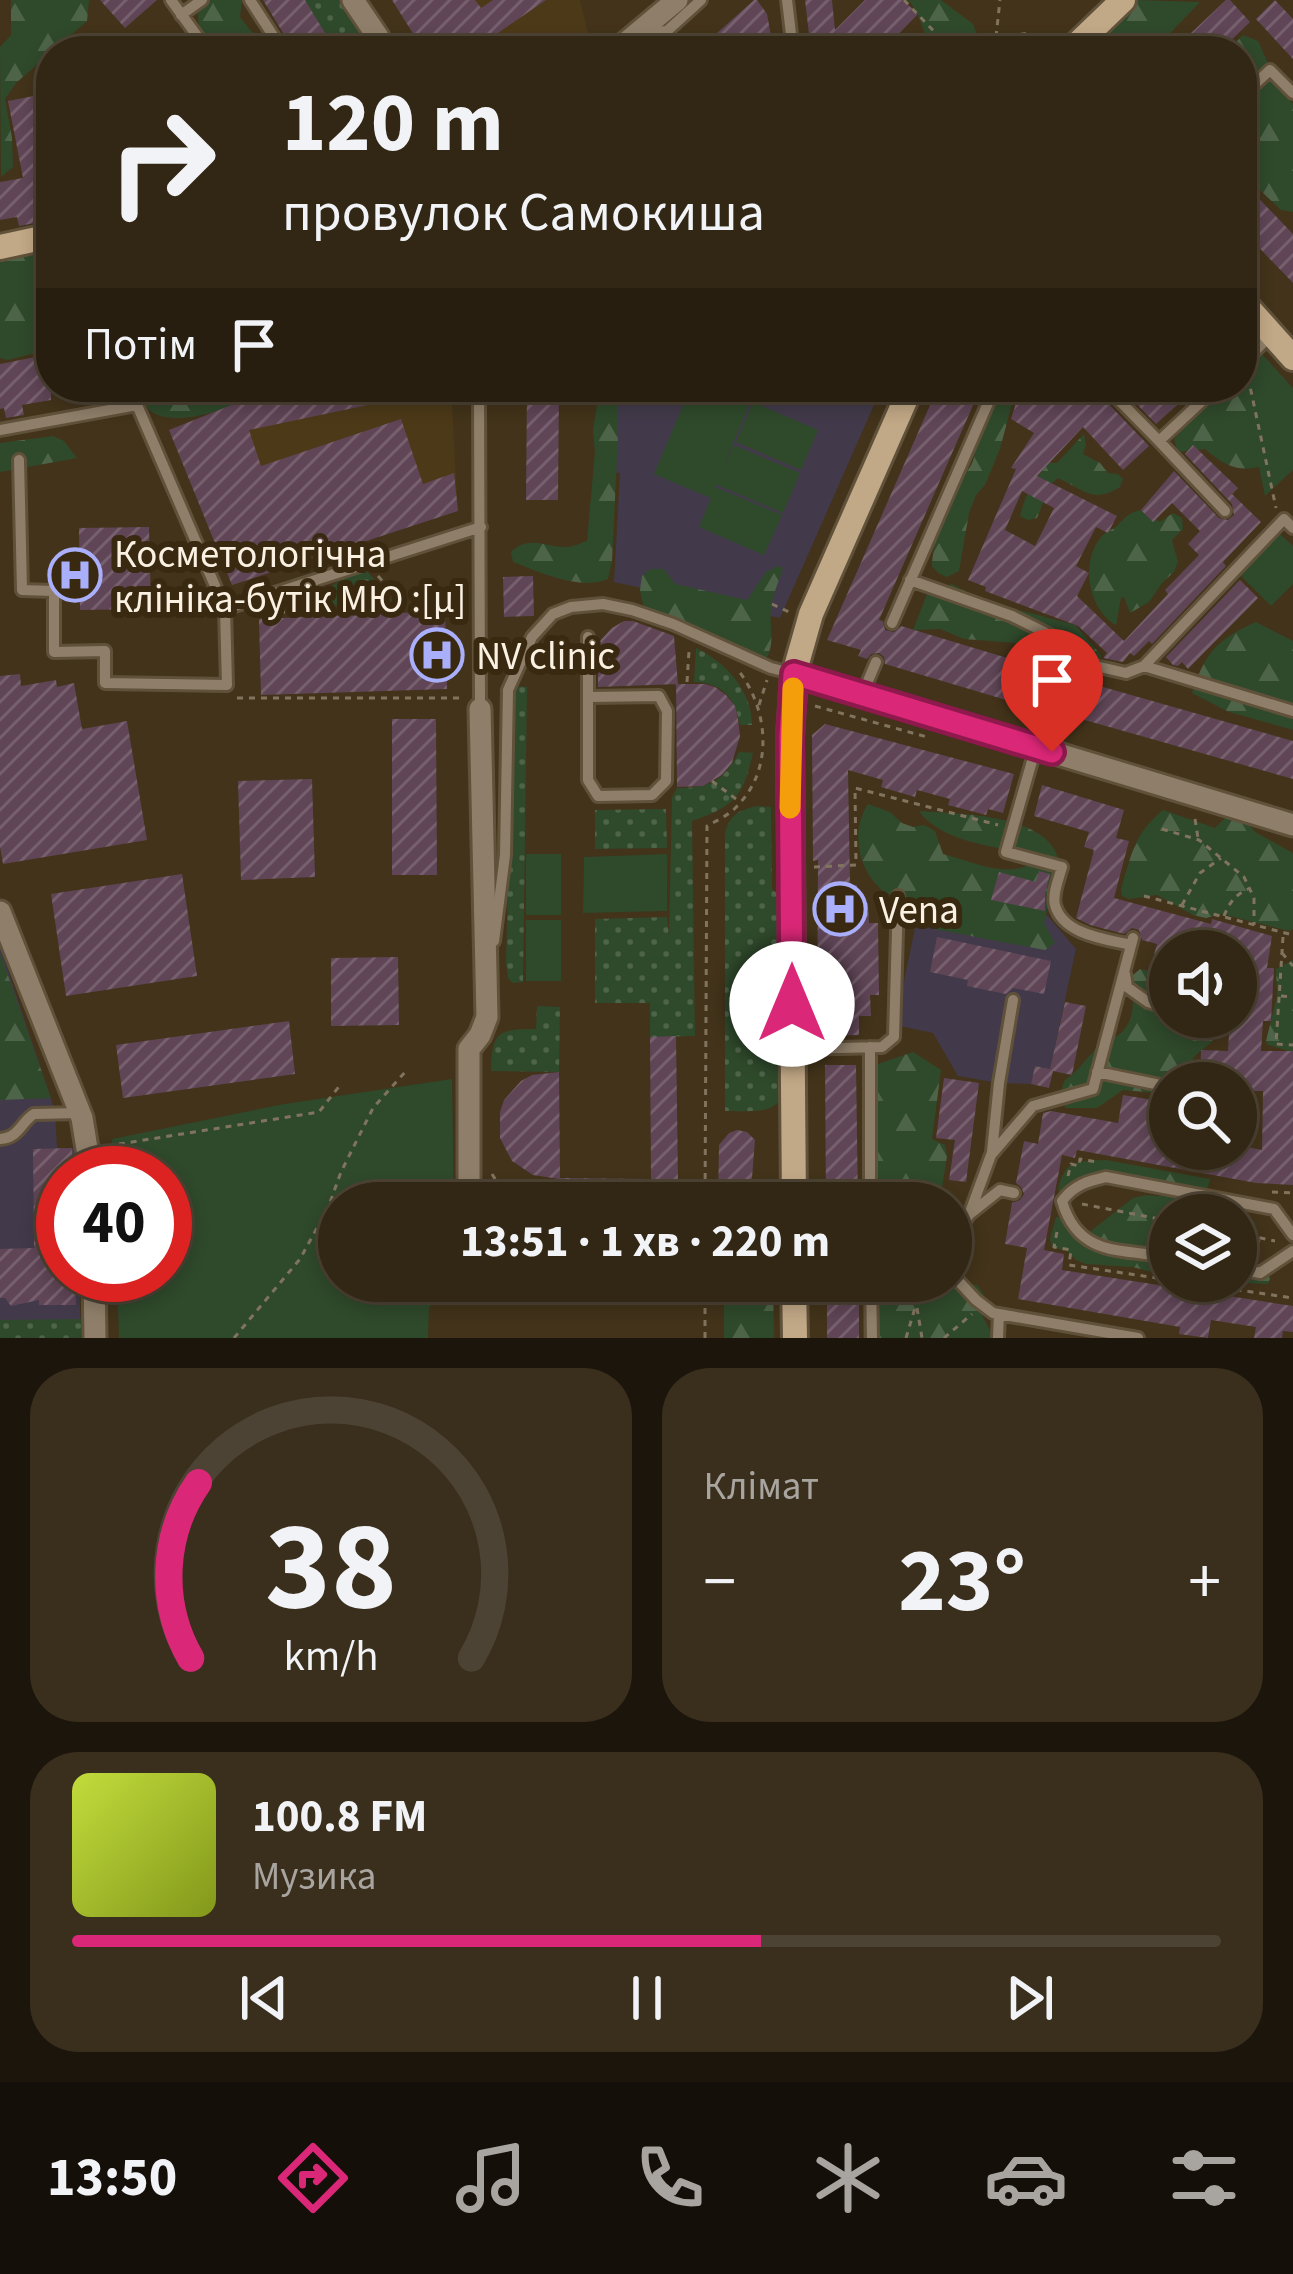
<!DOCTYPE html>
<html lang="uk">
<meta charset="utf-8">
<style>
body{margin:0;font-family:"Source Sans 3",sans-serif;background:#3a2e1d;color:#f1f3f6;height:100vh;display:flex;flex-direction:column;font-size:45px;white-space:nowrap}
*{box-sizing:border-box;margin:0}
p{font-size:39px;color:#a8a5a0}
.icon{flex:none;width:66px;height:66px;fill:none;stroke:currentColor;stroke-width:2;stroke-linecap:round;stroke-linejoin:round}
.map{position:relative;height:1338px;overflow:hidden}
.details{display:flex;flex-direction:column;gap:30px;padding:30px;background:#1c150b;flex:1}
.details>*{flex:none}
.guide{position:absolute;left:36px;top:36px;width:1221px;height:366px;border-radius:48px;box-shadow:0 6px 18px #0003,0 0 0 3px #4d4334;background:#322614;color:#f1f3f6;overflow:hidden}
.controls{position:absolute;left:1149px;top:930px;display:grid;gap:24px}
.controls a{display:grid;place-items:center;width:108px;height:108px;border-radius:50%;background:#322614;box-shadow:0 6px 18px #0003,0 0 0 3px #4d4334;font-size:60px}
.speed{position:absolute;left:36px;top:1146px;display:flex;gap:24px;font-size:60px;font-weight:700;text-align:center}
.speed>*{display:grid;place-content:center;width:156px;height:156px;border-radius:50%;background:#322614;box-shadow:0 6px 18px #0003,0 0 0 3px #4d4334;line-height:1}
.speed .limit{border:18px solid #d22;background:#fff;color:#111}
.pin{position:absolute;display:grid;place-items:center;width:102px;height:102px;color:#fff;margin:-123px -51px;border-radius:50% 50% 50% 0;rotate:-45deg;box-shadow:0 0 12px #0007}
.pin .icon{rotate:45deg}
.me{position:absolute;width:132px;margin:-66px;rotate:0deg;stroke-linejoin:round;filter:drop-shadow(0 0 9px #0008)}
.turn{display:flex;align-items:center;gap:42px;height:252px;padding:0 48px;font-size:54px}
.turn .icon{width:156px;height:156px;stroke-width:2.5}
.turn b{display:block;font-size:84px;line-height:102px}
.then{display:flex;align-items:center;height:114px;padding:0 48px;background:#0003;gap:24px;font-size:45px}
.big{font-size:90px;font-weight:700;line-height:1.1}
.details .tile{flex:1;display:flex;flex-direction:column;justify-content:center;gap:18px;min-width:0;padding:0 42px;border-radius:48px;background:#3a2e1d}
.details .dial{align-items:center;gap:0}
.dial svg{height:312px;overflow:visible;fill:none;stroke:#4d4334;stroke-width:7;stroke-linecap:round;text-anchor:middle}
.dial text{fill:#f1f3f6;stroke:none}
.song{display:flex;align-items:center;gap:36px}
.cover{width:144px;height:144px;border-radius:18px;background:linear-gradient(135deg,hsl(70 70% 55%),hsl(70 70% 35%))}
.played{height:12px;border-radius:6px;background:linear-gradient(90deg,#db2777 60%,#4d4334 60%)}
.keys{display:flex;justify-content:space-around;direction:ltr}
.heat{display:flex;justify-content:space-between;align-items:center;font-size:66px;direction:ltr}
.details .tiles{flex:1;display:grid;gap:30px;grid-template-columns:1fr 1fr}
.tile:last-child{grid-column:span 2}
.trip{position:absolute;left:318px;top:1182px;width:654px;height:120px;border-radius:60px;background:#322614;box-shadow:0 6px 18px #0003,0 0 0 3px #4d4334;font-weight:700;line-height:120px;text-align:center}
.menu{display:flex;height:192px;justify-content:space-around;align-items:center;background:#140f08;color:#a8a5a0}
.menu .icon{width:84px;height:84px}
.menu .active{color:#db2777}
.menu b{font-size:54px;color:#f1f3f6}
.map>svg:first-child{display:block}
</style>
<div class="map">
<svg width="1293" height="1338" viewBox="0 0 1293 1338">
<defs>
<pattern id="grass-dots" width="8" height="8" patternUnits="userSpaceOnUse" patternTransform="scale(3)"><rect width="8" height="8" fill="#2f492b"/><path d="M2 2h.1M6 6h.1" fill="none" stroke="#4e6449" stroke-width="1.8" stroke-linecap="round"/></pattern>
<pattern id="forest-firs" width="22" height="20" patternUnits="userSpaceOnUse" patternTransform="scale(3)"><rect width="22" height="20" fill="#2f492b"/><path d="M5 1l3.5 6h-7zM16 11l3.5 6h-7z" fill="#4e6449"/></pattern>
<pattern id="building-hatch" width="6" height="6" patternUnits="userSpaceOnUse" patternTransform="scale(3)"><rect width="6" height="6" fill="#5f4556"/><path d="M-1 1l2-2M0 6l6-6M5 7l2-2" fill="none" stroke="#77606e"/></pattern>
</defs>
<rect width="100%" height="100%" fill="#42331a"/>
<!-- built -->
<path fill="#4c3918" d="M392,0H580L588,33L570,51H428Z
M305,387H451L458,511L232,585L169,430Z"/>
<!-- education -->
<path fill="#423a4a" d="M605,387H882L780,618L614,582L620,473L603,472Z
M923,889L1047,915L1076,949L1050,1069L1035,1066L1031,1084L999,1083L958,1076L933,1033L895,1025Z
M0,947L55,1111L57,1148H75V1173H63V1275H79L81,1338H0Z"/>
<!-- grass -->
<path fill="url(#grass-dots)" d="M304,0H341L371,51H336Z
M367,571L392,601L306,608L343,577Z
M696,648C726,662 752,691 752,725H740C735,697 722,683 694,682Z
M513,686L527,687L523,982L513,983L508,978L506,963Z
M739,752L753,753C743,797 735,806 692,821L695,1036L650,1037V1003H595V919L667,917L669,936L672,797L677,788C708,788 724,782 739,752Z
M757,806L771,807L772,889L781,897L782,1097C773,1116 744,1110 725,1111V834C729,815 739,810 757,806Z
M666,809L667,848L595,849V810Z
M537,1006L560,1007L559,1072L491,1071C492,1031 498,1029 536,1029Z
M81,1319V1338H0V1320Z"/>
<!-- forest -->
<path fill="url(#forest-firs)" d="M11,0H89L87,21L16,83L5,99L12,138L13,167L1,177L0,47L11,35Z
M211,0H242L240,17L251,31L264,40V51H212C201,41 196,21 199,8Z
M908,0H941L973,24L978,37L970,49C914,56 932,27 908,0Z
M1135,0L1200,2L1153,51H1088Z
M1243,35L1258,41L1279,88L1293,104V212L1281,210L1242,173V51H1227Z
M51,248V349L8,360L0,358V257Z
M1242,361L1276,463C1243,472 1232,472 1205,449L1178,452L1174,439L1202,409L1211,387H1242Z
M140,387H291C257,396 183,432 152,412C144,407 143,396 140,387Z
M600,387H617L618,437L612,561L608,579C580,591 539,572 513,562L511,552C530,534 546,548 568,547C572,547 584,542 587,541L595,452L593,430Z
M1002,387L1016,388L1000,449L985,485L976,495L969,513L959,571L947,577L938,573L932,566C932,548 946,496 957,482C962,474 965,475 970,467C977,456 975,441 980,429C984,419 996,393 1002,387Z
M1084,434L1086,445L1083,454L1100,463L1108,473L1118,474L1123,479L1120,487C1093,504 1084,490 1058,478L1050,485L1037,518L1028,520L1020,516C1025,495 1034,479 1049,463H1057Z
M53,436L64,441L77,458L0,472V443Z
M1141,510L1160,522L1173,513L1182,518L1183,529L1172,540L1178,562L1174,572L1162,583L1149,602L1130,613L1124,597L1121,598L1116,625C1088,609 1080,562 1101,537C1105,532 1112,530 1117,526C1126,517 1128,513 1141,510Z
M778,566L783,568C779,581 772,596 771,609C769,629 776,643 765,661L712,633L657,614L643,605L640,590L642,576L650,569H664L675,584L747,600L766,572Z
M952,584L982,600L1075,625L1101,655L1100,661L1089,659L1080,647L1068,643L1054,651L1016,643L964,639L940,629L913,630L927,594Z
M1256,622L1293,641V730L1229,712L1192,693C1205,653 1217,639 1256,622Z
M868,804L890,812L902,823L913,827L924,825L935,831L943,854C971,861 1008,880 1034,862L1056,870L1044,923L1055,943L1045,950L934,929L912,918L910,903C902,899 890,896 883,891C858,871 850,831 868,804Z
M1163,810L1215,828L1227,816L1246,820L1255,832L1293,853V929L1289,931L1222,914L1206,918L1193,915L1157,895L1129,899L1122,896L1121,889C1132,854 1133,835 1163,810Z
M919,811C957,814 1045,813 1058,858L1053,861C1011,846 946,848 919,811Z
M0,953L51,1098L0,1100Z
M1293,960V1052L1268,1045L1266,1041L1277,996L1276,969Z
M1140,969L1170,976V1017H1226C1222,1025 1217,1037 1210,1043C1194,1058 1184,1058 1199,1083H1170V1129L1155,1121L1157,1093L1123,1090L1097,1108H1065L1062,1087L1065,1080C1079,1071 1087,1057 1099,1046C1106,1039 1117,1038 1123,1031C1138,1014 1131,995 1133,975Z
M913,1052L941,1070L932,1139L945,1145L947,1156L942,1188L898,1203H864V1126L878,1064Z
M1106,1160L1210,1179L1206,1194L1099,1173L1087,1175L1062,1194L1058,1190C1064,1159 1079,1161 1106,1160Z
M1146,1195C1161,1197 1173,1195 1187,1196C1204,1197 1244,1211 1255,1223L1254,1265L1270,1278L1268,1284L1199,1281H1236V1215H1170V1276L1132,1267L1086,1264L1076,1260L1067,1251L1052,1247L1050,1239L1056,1217H1064L1087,1234L1133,1198Z
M724,1281H768L773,1285L774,1338H724Z
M863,1281H924L928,1288L936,1283L977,1285L984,1295L983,1317L994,1338H863Z"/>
<!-- park -->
<path fill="#2f492b" d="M1263,355L1293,388V470L1265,496L1242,387V374Z
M691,387H746L755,391L722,470L734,445L800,473L783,513L715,484V487L782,515L764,555L699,527L711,498L654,474Z
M753,402L818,430L801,470L736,442Z
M1279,533L1293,546V584L1271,606L1239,574Z
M526,854H561V915H526Z
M667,854V911L583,913L584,857Z
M526,920H561V981H526Z
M452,1079L454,1203H339V1281H456V1291L429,1307L428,1338H119L117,1275H165V1173H113L112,1139L284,1104Z"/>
<!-- building -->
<path fill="url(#building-hatch)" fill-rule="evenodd" d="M100,0H157L125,28Z
M263,0H305L336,51H294Z
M392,0H475L481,8L493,0H546L495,35L506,51H424Z
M754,0H757L767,14L771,36L765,51H697Z
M805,0H832L835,30L865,0H903L918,14L882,51H811Z
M1226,0H1230L1250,22L1220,51H1172Z
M1275,0L1293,19V59L1256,19Z
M39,95L51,159V220L19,226L17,217L0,220V182L23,178L8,101Z
M1242,181L1293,234V283L1242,230Z
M51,354V400L22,405L24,415L6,418L4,408L0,409V364Z
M419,387L420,394L249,430L261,466L401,419L423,484L454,473L458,511L232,585L169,430L229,406L299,388Z
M527,387H559L558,500H526Z
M938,387H981L879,620L883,621L885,630L894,632L901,626L1064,675L1065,684L1071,688L1079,686L1082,681L1293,741V779L1074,717L1073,721L1066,708H1059L1053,714L885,664L884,657L879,653L871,654L867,659L858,656L861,650L827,640Z
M1021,387H1096L1099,394L1149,446L1123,470L1083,427L1037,476L1117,516L1108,533L1096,527L1076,566L1089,573L1077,596L1124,641L1168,594L1165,590L1199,555L1188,544L1200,531L1172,503L1153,522L1141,510L1174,471L1219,518L1228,520L1234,515L1232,504L1185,454L1193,445L1238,488L1232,494L1261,522L1223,562L1226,566L1152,644L1149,641L1134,656L1130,653L1123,662L1103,658L1107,653L1078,626L985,591L986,587L968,580L1016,469L1011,468L1034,433L1011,419ZM1022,491L1054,508L1035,546L1005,530Z
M1120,387H1197L1156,424Z
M149,527L151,609L80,610L79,528Z
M533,576L534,616L504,617L503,577Z
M1240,580L1258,598L1188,669L1182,662L1178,666L1173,665L1166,657Z
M445,611L447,689L261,695L259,619Z
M624,621H633L674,636L678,684L598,687V643L612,628Z
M20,674L21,686L56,680L57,687L74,683L82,729L127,721L147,840L3,864L0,847V676Z
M676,684H705L715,687L726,695L735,706L738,719L740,736L732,763L722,775L703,786L677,787Z
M392,719H436L437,875H392Z
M825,724L1014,774L1003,813L988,809L986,815L948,805L950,799L917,790L915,797L881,787L883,780L848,770L850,885H857L858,903H868L869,923H878L879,995H870L871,1016H859V1035L817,1036L818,860L813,861L812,735Z
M312,779L315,877L241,880L238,781Z
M1042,785L1124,810L1116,838L1129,841L1114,898L1211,924L1212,919L1272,936L1267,968H1274L1271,1021H1263L1261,1051H1293V1185L1256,1183L1077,1150L1075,1158L1062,1155L1044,1250L1064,1254L1062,1270L1293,1306V1332L1283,1331L1282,1338H1254L1256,1327L1211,1320L1208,1338L1179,1334L1180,1327L1018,1299L1027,1248L1005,1244L1012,1203L1020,1200L1024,1194L1021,1187L1016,1183L1024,1141L1038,1144L1043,1113L1051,1111L1118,1123L1123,1095L1153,1100L1148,1129L1170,1133V1149H1236V1145L1262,1150L1263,1091H1243L1244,1081L1200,1080L1201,1050L1228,1051L1230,1017L1237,1016L1240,967L1236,965V951H1170V972L1151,966L1157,944L1142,940L1139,930L1132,928L1124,934L1090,925L1076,918L1094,850L1084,847L1089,832L1034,816Z
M1039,871L1050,874L1045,895V911L991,900L999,872L1036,882Z
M182,874L197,976L66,996L51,894Z
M937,937L1051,961L1044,994L1013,988L1006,994L967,986L968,980L930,972Z
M398,957L399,1025L331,1026V958Z
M1065,1002L1086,1006L1072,1075L1053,1071L1049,1088L1031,1084L1035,1066L1050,1069Z
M289,1021L295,1074L123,1098L116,1045Z
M676,1036L678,1178L675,1203H562L559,1179L533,1175L512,1161L500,1138V1112L504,1100L521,1081L532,1075L559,1072L560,1178L651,1179L650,1037Z
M825,1065H856L858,1203H826Z
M944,1078L979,1083L966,1182L949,1180L955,1140L936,1138Z
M737,1130L747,1132L755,1140L750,1203H718L719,1145L729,1133Z
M72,1148L74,1173H63V1275H75L76,1305H39V1300L11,1306L5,1298H0V1249L34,1248L33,1149Z
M827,1281H859V1338H827Z"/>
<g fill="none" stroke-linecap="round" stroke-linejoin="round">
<!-- lane casing -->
<g stroke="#60513a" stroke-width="16">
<path id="lane" d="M171,0L208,51
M250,0L283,51
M787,0L793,51
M181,15L202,0
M648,26L655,32L667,31L701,0
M1242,96L1270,70L1293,93
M1242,364L1272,334
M131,387L133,405
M479,387L480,708
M1106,387L1159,441L1217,387
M0,430L137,405L225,609L481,527
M1159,441L1225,511
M19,460L22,590L54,591V652L105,651V683L227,685L225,609
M1293,528L1284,519L1144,666L1293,711
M910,580L1012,616L1054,637L1078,662
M892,623L995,387
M588,637V780L598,796L652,795L666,781L667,711L659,696L588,697
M1073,678L1078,662L1126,673L1144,666
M862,695L876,662
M1036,747L1006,852L1062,867C1059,878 1052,894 1055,905C1063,935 1106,939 1131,945
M1052,752L1062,717
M494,941L505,855L508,690L532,637L553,614L571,607L603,604L632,610L673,624L771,668L791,673
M1125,974L1127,987L1148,1002L1170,1009
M1197,1017L1209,1021
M870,1047V1203
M796,1049L882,1047L894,1037L898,896
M1097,1072L1170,1087
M1166,1087L1163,1119L1170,1121
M1236,1097V1102
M0,1139C19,1138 21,1122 34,1114L80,1113
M992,1152L999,1083L1013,1000
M1062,1201C1074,1185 1088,1181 1106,1177L1274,1209L1293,1235
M1062,1201C1078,1257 1121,1249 1170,1257
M971,1213L1000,1190L1014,1193
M951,1241L969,1215L991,1155L1033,1106L1093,1089L1133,938
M1236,1268L1260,1273L1293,1251
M951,1273L976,1300L993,1313L1138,1338
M871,1281L872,1338
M998,1338L999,1314"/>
</g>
<!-- street casing -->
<g stroke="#60513a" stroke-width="27">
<path id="street" d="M353,0L378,37L384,51
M616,51L677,0
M794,674L1293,825
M0,912L82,1118L91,1173
M469,1203V1049L480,1035L487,1017L480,709
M94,1275L95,1338
M542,1281H640"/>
</g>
<!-- secondary casing -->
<g stroke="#60513a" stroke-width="30">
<path id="secondary" d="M1070,51L1123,0
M0,247L51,236
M1242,301L1293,358
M794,1203L790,737L794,674L811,614L911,387
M794,1281L795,1338"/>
</g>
<!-- path -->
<path stroke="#81745f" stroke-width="3" stroke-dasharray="6 6" stroke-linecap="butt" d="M904,0L949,47L942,51
M996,37L1000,0
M1124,42L1134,51
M949,47L1028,33L1044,51
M1248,377L1276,508
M816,396L819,387
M378,576L404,604
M772,604L789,612
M267,613L467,602
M687,682L689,651
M237,698H461
M759,705L767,680
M815,706L927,737
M712,781L740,802
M1195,819L1198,838
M1162,829L1199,840L1244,877L1254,898V925
M814,867L856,865L855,788L998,825
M1144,896L1293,935
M1182,905L1200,873L1221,858
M1224,916C1229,903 1235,895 1248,889
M1283,937L1276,1044L1293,1045
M1282,953L1293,966
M1281,996L1293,997
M107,1146L319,1112L341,1084
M492,1174L510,1203
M1068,1176L1071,1164L1079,1166L1080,1159L1097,1162
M1272,1192L1293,1193
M693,1203L704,1181
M705,1203L707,826C718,820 731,814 739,804C774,767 768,708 738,670
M1082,1204L1170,1221
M1057,1232L1054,1247L1071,1250L1069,1265L1293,1298
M1236,1233L1275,1241
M1253,1256L1259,1240
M917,1308L922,1338
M234,1338L300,1259L328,1208L341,1172L373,1108L406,1071
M705,1338V1281
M906,1338L923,1281
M944,1338L972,1314"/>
<!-- lane -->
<use href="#lane" stroke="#8f7f6a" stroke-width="10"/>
<!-- street -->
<use href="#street" stroke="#8f7f6a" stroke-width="21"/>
<!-- secondary -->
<use href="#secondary" stroke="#c1a886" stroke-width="24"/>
</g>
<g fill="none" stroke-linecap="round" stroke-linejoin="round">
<!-- route casing -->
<g stroke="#8e194d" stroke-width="30">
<path id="route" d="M792,1004L790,737L794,674L1052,752"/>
</g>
<!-- route -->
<use href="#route" stroke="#db2777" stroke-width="21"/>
<!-- slow -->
<path stroke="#f59e0b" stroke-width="21" d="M790,808L793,688"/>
</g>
<!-- icons -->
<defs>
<g id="hospital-ring" transform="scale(2.7)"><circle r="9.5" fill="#382910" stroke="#aaaffb" stroke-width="1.5"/><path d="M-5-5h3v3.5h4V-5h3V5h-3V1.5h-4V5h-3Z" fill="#aaaffb"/></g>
</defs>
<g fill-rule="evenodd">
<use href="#hospital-ring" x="75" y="575"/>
<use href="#hospital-ring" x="437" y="655"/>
<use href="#hospital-ring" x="840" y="909"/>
</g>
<g text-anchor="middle" stroke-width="12" stroke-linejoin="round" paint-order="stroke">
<!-- poi labels -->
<g font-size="39" fill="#fbf1e2" stroke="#382910" text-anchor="start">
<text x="114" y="567">Косметологічна<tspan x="114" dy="45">клініка-бутік МЮ :[μ]</tspan></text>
<text x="476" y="669">NV clinic</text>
<text x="879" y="923">Vena</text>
</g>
</g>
</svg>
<div class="controls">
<a><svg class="icon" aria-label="sound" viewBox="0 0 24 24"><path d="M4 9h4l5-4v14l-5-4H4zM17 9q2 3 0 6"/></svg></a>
<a><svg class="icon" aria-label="search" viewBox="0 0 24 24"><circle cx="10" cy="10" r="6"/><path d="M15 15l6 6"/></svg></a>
<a><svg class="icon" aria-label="layers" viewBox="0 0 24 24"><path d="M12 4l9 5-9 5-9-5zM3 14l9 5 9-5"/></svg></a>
</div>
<div class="speed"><div class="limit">40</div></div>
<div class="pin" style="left:1052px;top:752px;background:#d93025"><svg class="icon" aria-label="arrive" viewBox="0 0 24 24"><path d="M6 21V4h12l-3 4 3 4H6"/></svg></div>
<svg class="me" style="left:792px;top:1004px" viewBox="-20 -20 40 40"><circle r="19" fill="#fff"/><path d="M0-13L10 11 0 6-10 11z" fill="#db2777"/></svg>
<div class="trip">13:51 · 1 хв · 220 m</div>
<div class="guide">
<div class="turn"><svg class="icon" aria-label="right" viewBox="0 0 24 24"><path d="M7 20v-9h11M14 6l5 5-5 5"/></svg><div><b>120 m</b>провулок Самокиша</div></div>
<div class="then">Потім<svg class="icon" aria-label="arrive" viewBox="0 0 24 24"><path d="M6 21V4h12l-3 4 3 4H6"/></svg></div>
</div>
</div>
<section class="details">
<div class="tiles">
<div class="tile dial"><svg viewBox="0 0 100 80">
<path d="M14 69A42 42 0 1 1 86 69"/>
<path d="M14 69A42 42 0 0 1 16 24" stroke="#db2777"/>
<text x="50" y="56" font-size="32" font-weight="700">38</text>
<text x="50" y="72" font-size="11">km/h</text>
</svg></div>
<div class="tile"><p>Клімат</p>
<div class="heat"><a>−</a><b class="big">23°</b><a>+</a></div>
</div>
<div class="tile">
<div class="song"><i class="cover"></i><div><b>100.8 FM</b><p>Музика</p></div></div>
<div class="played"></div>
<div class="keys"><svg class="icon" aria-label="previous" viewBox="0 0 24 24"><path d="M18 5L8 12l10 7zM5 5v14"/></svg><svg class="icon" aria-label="pause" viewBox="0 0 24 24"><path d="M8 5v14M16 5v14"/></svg><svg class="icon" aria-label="next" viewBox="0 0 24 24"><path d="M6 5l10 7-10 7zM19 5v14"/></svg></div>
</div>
</div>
</section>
<nav class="menu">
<b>13:50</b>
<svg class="icon active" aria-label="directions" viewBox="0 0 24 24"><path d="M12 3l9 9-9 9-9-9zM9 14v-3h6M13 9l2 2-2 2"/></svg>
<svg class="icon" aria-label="music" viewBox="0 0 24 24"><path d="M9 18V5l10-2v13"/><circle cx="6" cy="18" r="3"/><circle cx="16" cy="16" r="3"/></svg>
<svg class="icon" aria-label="phone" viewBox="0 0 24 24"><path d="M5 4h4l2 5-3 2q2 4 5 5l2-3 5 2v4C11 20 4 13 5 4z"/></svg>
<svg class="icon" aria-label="climate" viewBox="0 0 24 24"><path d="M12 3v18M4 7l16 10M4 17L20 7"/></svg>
<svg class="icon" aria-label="car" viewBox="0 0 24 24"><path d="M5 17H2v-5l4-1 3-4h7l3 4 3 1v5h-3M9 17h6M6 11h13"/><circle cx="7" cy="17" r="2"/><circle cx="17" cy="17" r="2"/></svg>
<svg class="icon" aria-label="filters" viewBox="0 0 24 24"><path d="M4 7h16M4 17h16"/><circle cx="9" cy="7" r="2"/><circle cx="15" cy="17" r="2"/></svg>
</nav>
